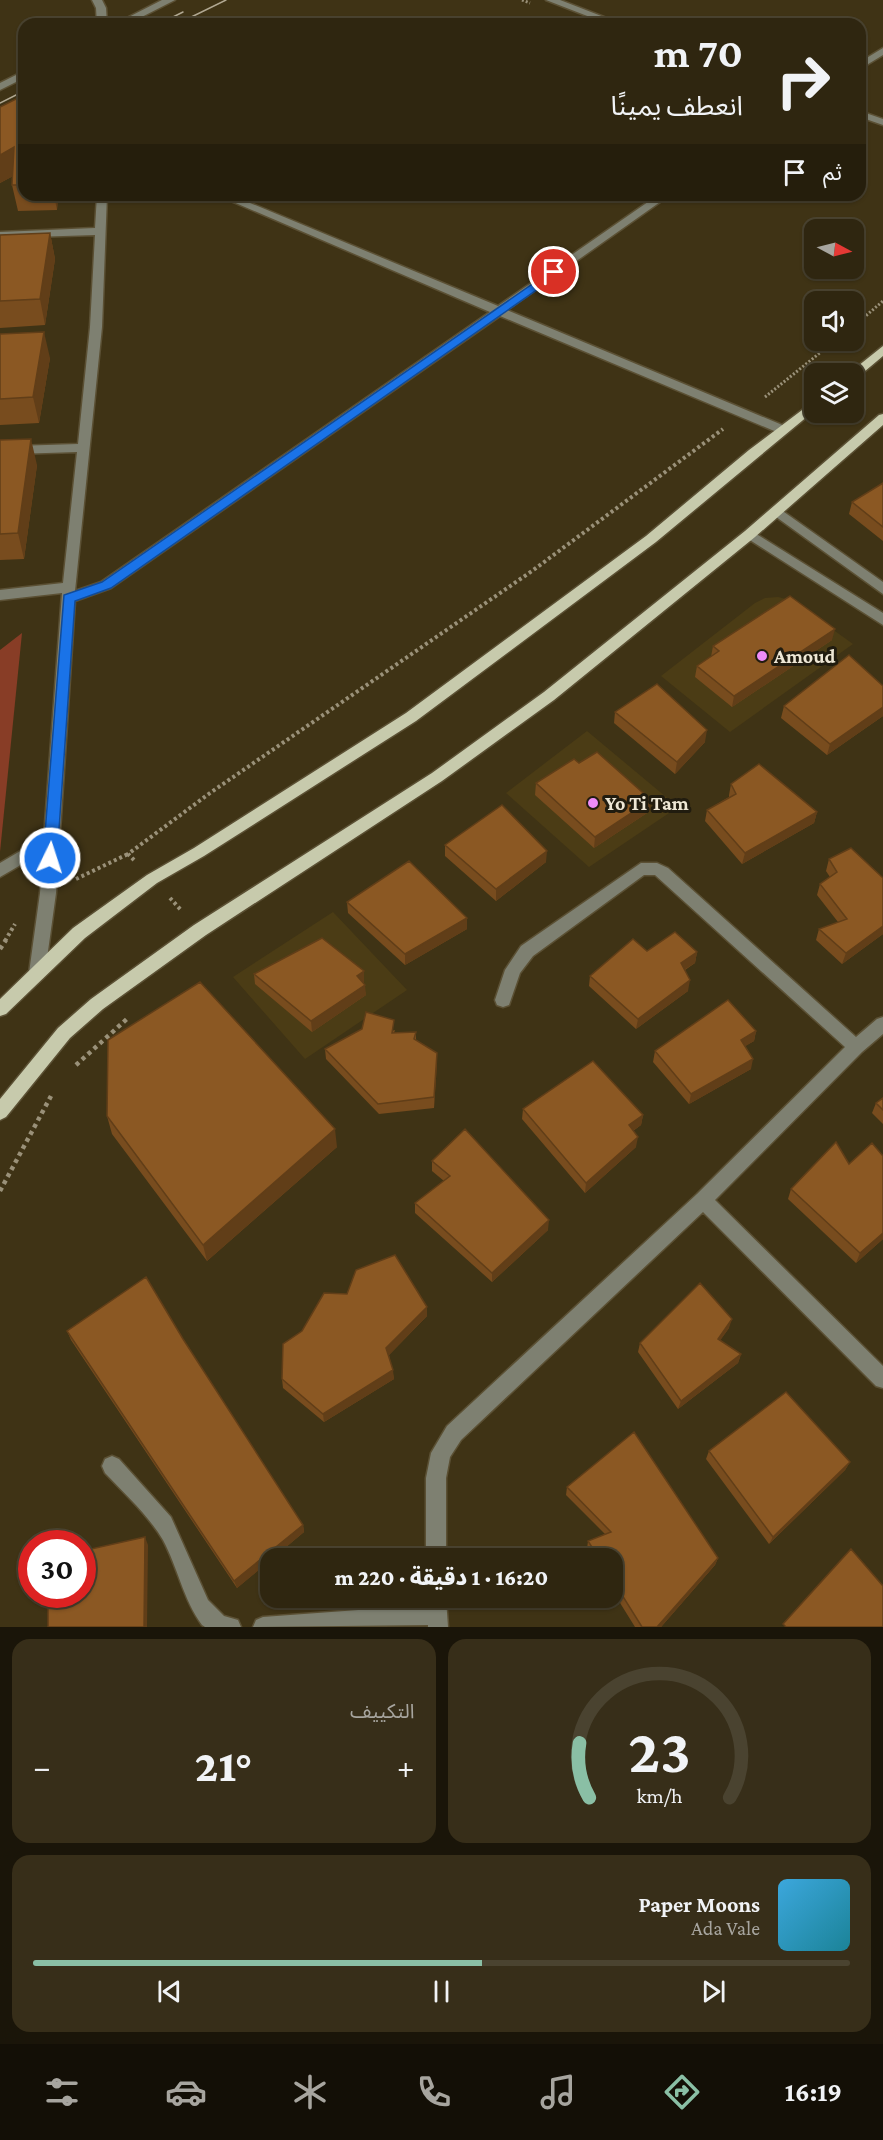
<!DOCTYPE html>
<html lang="ar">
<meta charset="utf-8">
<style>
body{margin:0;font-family:"Crimson Pro","Noto Sans Arabic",serif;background:#372e19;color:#f1f3f6;direction:rtl;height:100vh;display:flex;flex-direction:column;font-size:22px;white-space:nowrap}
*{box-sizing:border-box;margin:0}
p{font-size:20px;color:#a7a59f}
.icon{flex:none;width:33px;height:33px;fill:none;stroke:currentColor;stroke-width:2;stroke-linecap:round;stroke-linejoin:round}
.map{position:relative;height:1627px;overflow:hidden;direction:ltr}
.side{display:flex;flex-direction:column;gap:12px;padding:12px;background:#1a1509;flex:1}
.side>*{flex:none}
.hud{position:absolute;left:18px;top:18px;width:848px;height:183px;border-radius:18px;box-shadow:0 2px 4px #0004,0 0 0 2px #4a4330;direction:rtl;background:#2f2610;color:#f1f3f6;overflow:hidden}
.needle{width:39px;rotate:97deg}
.tools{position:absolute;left:804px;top:219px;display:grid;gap:12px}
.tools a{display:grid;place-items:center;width:60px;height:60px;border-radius:12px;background:#2f2610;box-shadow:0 2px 4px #0004,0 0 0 2px #4a4330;font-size:30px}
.speed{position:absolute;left:18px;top:1530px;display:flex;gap:12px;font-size:30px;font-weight:700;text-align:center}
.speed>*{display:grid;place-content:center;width:78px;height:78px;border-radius:50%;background:#2f2610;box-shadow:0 2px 4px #0004,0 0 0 2px #4a4330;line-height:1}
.speed .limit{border:9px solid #d22;background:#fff;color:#111}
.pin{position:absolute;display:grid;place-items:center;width:51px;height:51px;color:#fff;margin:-26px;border:3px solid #fff;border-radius:50%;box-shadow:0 2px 6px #0007}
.me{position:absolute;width:66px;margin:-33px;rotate:4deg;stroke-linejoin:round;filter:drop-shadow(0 0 4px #0008)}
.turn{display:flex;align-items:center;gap:21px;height:126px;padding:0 24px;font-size:27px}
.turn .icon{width:78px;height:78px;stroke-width:2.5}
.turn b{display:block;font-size:42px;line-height:51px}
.then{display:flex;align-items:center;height:57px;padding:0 24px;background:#0003;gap:12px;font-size:22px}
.big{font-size:45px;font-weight:800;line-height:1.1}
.side .tile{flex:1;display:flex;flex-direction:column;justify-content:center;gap:9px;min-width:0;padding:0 21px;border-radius:18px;background:#372e19}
.side .dial{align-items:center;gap:0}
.dial svg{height:156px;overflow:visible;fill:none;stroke:#4a4330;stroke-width:7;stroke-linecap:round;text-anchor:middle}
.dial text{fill:#f1f3f6;stroke:none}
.song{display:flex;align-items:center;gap:18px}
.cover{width:72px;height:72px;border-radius:9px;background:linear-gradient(135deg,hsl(200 70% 55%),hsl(190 70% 35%))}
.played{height:6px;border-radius:3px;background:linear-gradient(90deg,#8abfa5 55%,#4a4330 55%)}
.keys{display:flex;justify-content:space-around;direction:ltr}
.heat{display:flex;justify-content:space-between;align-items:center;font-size:33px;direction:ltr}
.side .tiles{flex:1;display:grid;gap:12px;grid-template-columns:1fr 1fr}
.tile:last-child{grid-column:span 2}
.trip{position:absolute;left:260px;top:1548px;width:363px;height:60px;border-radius:18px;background:#2f2610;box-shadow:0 2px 4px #0004,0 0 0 2px #4a4330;font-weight:800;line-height:60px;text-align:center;direction:rtl}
.tab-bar{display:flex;height:96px;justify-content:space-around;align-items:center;background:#130f06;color:#a7a59f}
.tab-bar .icon{width:42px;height:42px}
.tab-bar .on{color:#8abfa5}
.tab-bar b{font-size:27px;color:#f1f3f6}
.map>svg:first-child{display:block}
</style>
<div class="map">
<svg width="883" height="1627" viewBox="0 0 883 1627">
<rect width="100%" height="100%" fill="#3f3315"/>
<!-- built -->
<path fill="#4b3c15" d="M778,597L793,601L853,644L730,732L661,676L755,603L765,598Z
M587,731L678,807L589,867L506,793Z
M333,912L407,990L305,1059L233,977Z"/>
<!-- green -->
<path fill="#883d26" d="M22,633L0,852V650Z"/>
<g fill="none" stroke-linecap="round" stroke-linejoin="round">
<!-- minor casing -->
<g stroke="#5b5034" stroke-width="3">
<path id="minor" d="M92,0H102L106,8L107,24H97L96,8Z
M162,0H175L128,24H115Z
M546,0H560L622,24H608Z
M883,48V55L860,69V62Z
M24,71V78L0,90V83Z
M860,111L883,119V125L860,117Z
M97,195H107L102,327L75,591L101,582L490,312L217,195H231L498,306L658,195H670L507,310L787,427L789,430L783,434L779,433L500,316L111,588L75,601L56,893L45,973L43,978L37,980L31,978L29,973L40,893L43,852L0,877V863L44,837L62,593L0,600V590L63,583L77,452L15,454L9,450L15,446L78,444L90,327L95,235L0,238V232L95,228Z
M777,507L883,582V594L772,514L771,511L772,508Z
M750,530L883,613V625L745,537L743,534Z
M641,863H657L668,868L856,1037L877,1019L883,1017V1034L862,1052L715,1200L883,1366V1388L876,1386L703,1212L461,1440L450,1457L446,1478V1558H426V1478L431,1453L447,1426L697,1194L845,1047L655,875H644L533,956L520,973L509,1005L503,1007L497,1005L495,1000L505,970L521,946Z
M112,1456L119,1459L171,1517L208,1600L224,1616L238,1620L241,1627H205L202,1625C183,1599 178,1568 163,1540C148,1515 125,1494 105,1473L102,1466L105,1459Z
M426,1598H446L448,1627H428V1625L253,1627L256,1620L263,1617L426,1605Z"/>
</g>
<!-- major casing -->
<g stroke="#5b5034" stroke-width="3">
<path id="major" d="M883,346V356L858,377L854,378V374H848Z
M814,401V411L656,542L416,721L204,856L157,883L85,938L6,1014L0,1016V999L73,928L147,875L194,848L406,713L646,536L749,450Z
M883,414V425L755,537L554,700L442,781L206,935L103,1009L70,1038L6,1117L0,1120V1099L58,1028L91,999L194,925L432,773L544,692L745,531L879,415Z"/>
</g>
<!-- path-far2 -->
<path stroke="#9a9179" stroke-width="3" stroke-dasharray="2 2" stroke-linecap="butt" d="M522,0L530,3
M854,326L883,301
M765,397L836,340"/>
<!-- path-far1 -->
<path stroke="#9a9179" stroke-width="4" stroke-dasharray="3 3" stroke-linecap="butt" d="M134,860L128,854L210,793L532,571L723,429
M76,879L128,854
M170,898L181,910
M5,941L15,924"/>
<!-- path -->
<path stroke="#9a9179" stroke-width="4.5" stroke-dasharray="4 4" stroke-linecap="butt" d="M0,949L6,940
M76,1065L128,1018
M0,1191L51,1096"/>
<!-- minor -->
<use href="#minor" fill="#7e8071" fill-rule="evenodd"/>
<!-- major -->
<use href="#major" fill="#c7caac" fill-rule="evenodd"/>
<!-- tram -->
<path stroke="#b1a892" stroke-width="1.5" d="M159,24L183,12
M177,24L226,0
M0,103L24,91"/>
</g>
<!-- wall -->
<path fill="#784c1e" d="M24,95V195H58L57,210L18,211L12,185L13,176L0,183V107Z
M50,233L55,259L45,325L0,328V235Z
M0,334L50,358L39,423L0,425Z
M0,440L37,465L24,559L0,560Z
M883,483V541L849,514L852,502Z
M832,640L732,707L695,677L697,666L711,657L713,646Z
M883,686V716L827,755L781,718L784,706Z
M615,712L705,742L675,774L614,723Z
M579,763L650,811L594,848L535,795L536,783Z
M731,784L817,812L814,823L742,864L705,821L707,810L729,797V795Z
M445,845L546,862L496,901L445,856Z
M829,859L883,878V934L842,964L816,940L819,929L838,922L817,895L820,884L830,877L826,871Z
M347,902L467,929L405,965L348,913Z
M647,951L697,952L695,963L685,970L688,991L636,1029L589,986L590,976Z
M364,971V982L363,983L366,995L312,1032L255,984L254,974Z
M395,1030L394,1033L416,1032V1040L437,1053L434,1108L379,1114L326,1059L325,1049Z
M756,1031L754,1041L745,1046L751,1069L689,1104L653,1062L655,1051Z
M883,1098V1124L872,1113L876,1103Z
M523,1109L643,1115L641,1125L633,1131L636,1147L585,1193L522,1119Z
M107,1116L337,1147L207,1261L112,1134Z
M432,1161L548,1230L492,1282L415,1213V1203L444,1181L432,1171Z
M791,1189L883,1239L856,1263L788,1199Z
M427,1307V1316L389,1355L394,1379L324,1422L283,1388L282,1379L302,1331Z
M729,1328L720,1340L741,1354L738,1363L678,1409L638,1352L640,1343Z
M67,1331L183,1339L303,1525L304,1532L237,1588L71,1340Z
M709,1451L850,1462L845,1470L769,1544L706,1459Z
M567,1487L718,1558L715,1565L661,1627H635L612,1590V1558H593L587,1549L588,1541L605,1534L566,1495Z"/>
<!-- shaded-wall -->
<path fill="#613e18" d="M14,147L19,173L0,183V155Z
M54,195H58L57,210Z
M50,233L55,259L45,325L40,299Z
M44,332L50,358L39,423L33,397Z
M31,439L37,465L24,559L18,533Z
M835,629L832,640L732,707L734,696Z
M883,707V716L827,755L830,744Z
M707,730L705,742L675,774L677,762Z
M651,800L650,811L594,848L595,837Z
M817,812L814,823L742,864L745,853Z
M547,851L546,862L496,901V889Z
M467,918V929L405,965V954Z
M883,926V934L842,964L846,953Z
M697,952L695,963L679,973L681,963Z
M364,971V982L358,987L357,976Z
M690,980L688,991L636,1029L638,1019Z
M365,985L366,995L312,1032L311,1021Z
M756,1031L754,1041L739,1050L741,1040Z
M437,1053V1064L434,1108V1097Z
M753,1059L751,1069L689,1104L691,1094Z
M643,1115L641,1125L627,1135L629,1125Z
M335,1129L337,1147L207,1261L203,1245Z
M638,1137L636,1147L585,1193L586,1183Z
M549,1220L548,1230L492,1282V1273Z
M883,1233V1239L856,1263L860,1253Z
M427,1307V1316L387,1357L386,1348Z
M732,1319L729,1328L715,1348L718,1339Z
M741,1354L738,1363L678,1409L681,1401Z
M393,1370L394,1379L324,1422L323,1414Z
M850,1462L845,1470L769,1544L773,1537Z
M303,1525L304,1532L273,1558H270V1561L237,1588L234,1581Z
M145,1537L148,1545L147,1627H144Z
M718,1558L715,1565L661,1627H657Z"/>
<!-- building -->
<path fill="#8b5823" stroke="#613e18" stroke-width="1.5" d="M24,95V185H12L14,147L0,155V107Z
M50,233L40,299L0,301V235Z
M44,332L33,397L0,399V334Z
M31,439L18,533L0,534V440Z
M883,483V527L852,502Z
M790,596L835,629L734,696L697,666L719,651L713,646Z
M849,655L883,686V707L830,744L784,706Z
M657,684L707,730L677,762L615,712Z
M597,752L651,800L595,837L536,783L574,759L579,763Z
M759,764L817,812L745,853L707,810L736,794L731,784Z
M502,805L547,851L496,889L445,845Z
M851,848L883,878V926L846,953L819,929L847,919L820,884L837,872L829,859Z
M409,861L467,918L405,954L347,902Z
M675,932L697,952L681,963L690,980L638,1019L590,976L633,939L647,951Z
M322,938L364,971L357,976L365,985L311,1021L254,974Z
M200,982L335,1129L203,1245L107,1116L108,1040Z
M728,1000L756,1031L741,1040L753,1059L691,1094L655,1051Z
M366,1012L394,1020L392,1033L416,1032L414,1039L437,1053L434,1097L378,1104L325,1049L362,1029Z
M593,1061L643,1115L629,1125L638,1137L586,1183L523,1109Z
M883,1098V1110L876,1103Z
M465,1129L549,1220L492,1273L415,1203L450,1176L432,1161Z
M836,1142L849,1164L872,1143L883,1156V1233L860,1253L791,1189Z
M395,1255L427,1307L386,1348L393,1370L323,1414L282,1379L283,1344L302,1331L324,1293L347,1294L356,1270Z
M146,1277L183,1339L303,1525L234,1581L67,1331Z
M700,1283L732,1319L718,1339L741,1354L681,1401L640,1343Z
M786,1392L850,1462L773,1537L709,1451Z
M634,1432L718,1558L657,1627H642L612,1579V1558H599L588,1541L611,1532L567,1487Z
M145,1537L144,1627H48V1594H82V1551Z
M851,1549L883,1586V1627H786L783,1624Z"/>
<!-- route -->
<path fill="#1a73e8" stroke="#114b97" stroke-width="1.5" d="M554,269L558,270V275L111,588L75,601L57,858L50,863L45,861L43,858L64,595L102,582Z"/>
<!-- markers -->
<g fill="#ee8cf8" stroke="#211c0f" stroke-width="2">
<circle cx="762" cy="656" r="6"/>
<circle cx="593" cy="803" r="6"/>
</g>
<g text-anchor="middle" stroke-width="6" stroke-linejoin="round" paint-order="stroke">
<!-- poi labels -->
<g font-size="20" font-weight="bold" fill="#eee7d5" stroke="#211c0f" text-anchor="start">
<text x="774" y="663">Amoud</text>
<text x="605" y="810">Yo Ti Tam</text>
</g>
</g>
</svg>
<div class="tools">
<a><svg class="needle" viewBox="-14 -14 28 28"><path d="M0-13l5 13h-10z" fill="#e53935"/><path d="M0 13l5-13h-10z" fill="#a7a59f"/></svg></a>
<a><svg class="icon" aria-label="sound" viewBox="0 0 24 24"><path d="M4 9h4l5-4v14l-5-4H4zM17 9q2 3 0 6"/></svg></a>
<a><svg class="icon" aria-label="layers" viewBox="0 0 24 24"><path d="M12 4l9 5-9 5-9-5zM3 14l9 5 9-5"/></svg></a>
</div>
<div class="speed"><div class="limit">30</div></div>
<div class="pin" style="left:554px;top:272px;background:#d93025"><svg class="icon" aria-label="arrive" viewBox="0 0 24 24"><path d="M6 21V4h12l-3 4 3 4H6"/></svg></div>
<svg class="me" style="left:50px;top:858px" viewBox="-20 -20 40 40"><circle r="17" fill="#1a73e8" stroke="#fff" stroke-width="3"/><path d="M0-11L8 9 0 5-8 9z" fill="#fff"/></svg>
<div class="trip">16:20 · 1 دقيقة · 220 m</div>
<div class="hud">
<div class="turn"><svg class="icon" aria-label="right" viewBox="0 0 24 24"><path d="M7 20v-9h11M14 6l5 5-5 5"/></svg><div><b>70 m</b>انعطف يمينًا</div></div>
<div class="then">ثم<svg class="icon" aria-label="arrive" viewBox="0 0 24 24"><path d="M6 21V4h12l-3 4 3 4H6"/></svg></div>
</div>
</div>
<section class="side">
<div class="tiles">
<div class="tile dial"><svg viewBox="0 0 100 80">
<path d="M14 69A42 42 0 1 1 86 69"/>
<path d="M14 69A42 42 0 0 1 9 41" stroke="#8abfa5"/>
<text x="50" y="56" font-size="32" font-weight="700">23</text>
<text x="50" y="72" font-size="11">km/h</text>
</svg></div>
<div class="tile"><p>التكييف</p>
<div class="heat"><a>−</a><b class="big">21°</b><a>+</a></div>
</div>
<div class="tile">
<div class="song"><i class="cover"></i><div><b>Paper Moons</b><p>Ada Vale</p></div></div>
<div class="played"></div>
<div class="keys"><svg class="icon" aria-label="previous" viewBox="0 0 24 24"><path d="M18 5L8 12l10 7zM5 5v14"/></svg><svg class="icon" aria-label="pause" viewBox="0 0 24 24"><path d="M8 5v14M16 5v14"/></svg><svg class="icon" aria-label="next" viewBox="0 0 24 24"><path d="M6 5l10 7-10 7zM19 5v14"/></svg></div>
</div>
</div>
</section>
<nav class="tab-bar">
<b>16:19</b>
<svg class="icon on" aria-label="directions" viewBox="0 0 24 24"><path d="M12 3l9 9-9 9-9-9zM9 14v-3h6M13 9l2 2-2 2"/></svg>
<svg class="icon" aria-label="music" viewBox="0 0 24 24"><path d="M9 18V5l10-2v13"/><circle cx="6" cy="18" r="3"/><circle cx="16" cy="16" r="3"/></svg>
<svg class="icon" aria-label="phone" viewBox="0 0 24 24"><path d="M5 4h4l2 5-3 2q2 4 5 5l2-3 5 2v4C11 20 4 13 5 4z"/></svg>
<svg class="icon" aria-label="climate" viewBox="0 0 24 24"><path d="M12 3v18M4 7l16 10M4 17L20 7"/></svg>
<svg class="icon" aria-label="car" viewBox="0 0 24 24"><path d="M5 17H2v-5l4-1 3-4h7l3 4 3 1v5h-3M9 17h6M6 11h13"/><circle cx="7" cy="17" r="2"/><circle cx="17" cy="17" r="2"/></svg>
<svg class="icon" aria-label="filters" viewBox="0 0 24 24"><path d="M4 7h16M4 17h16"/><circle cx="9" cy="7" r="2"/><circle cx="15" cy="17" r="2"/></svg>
</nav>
